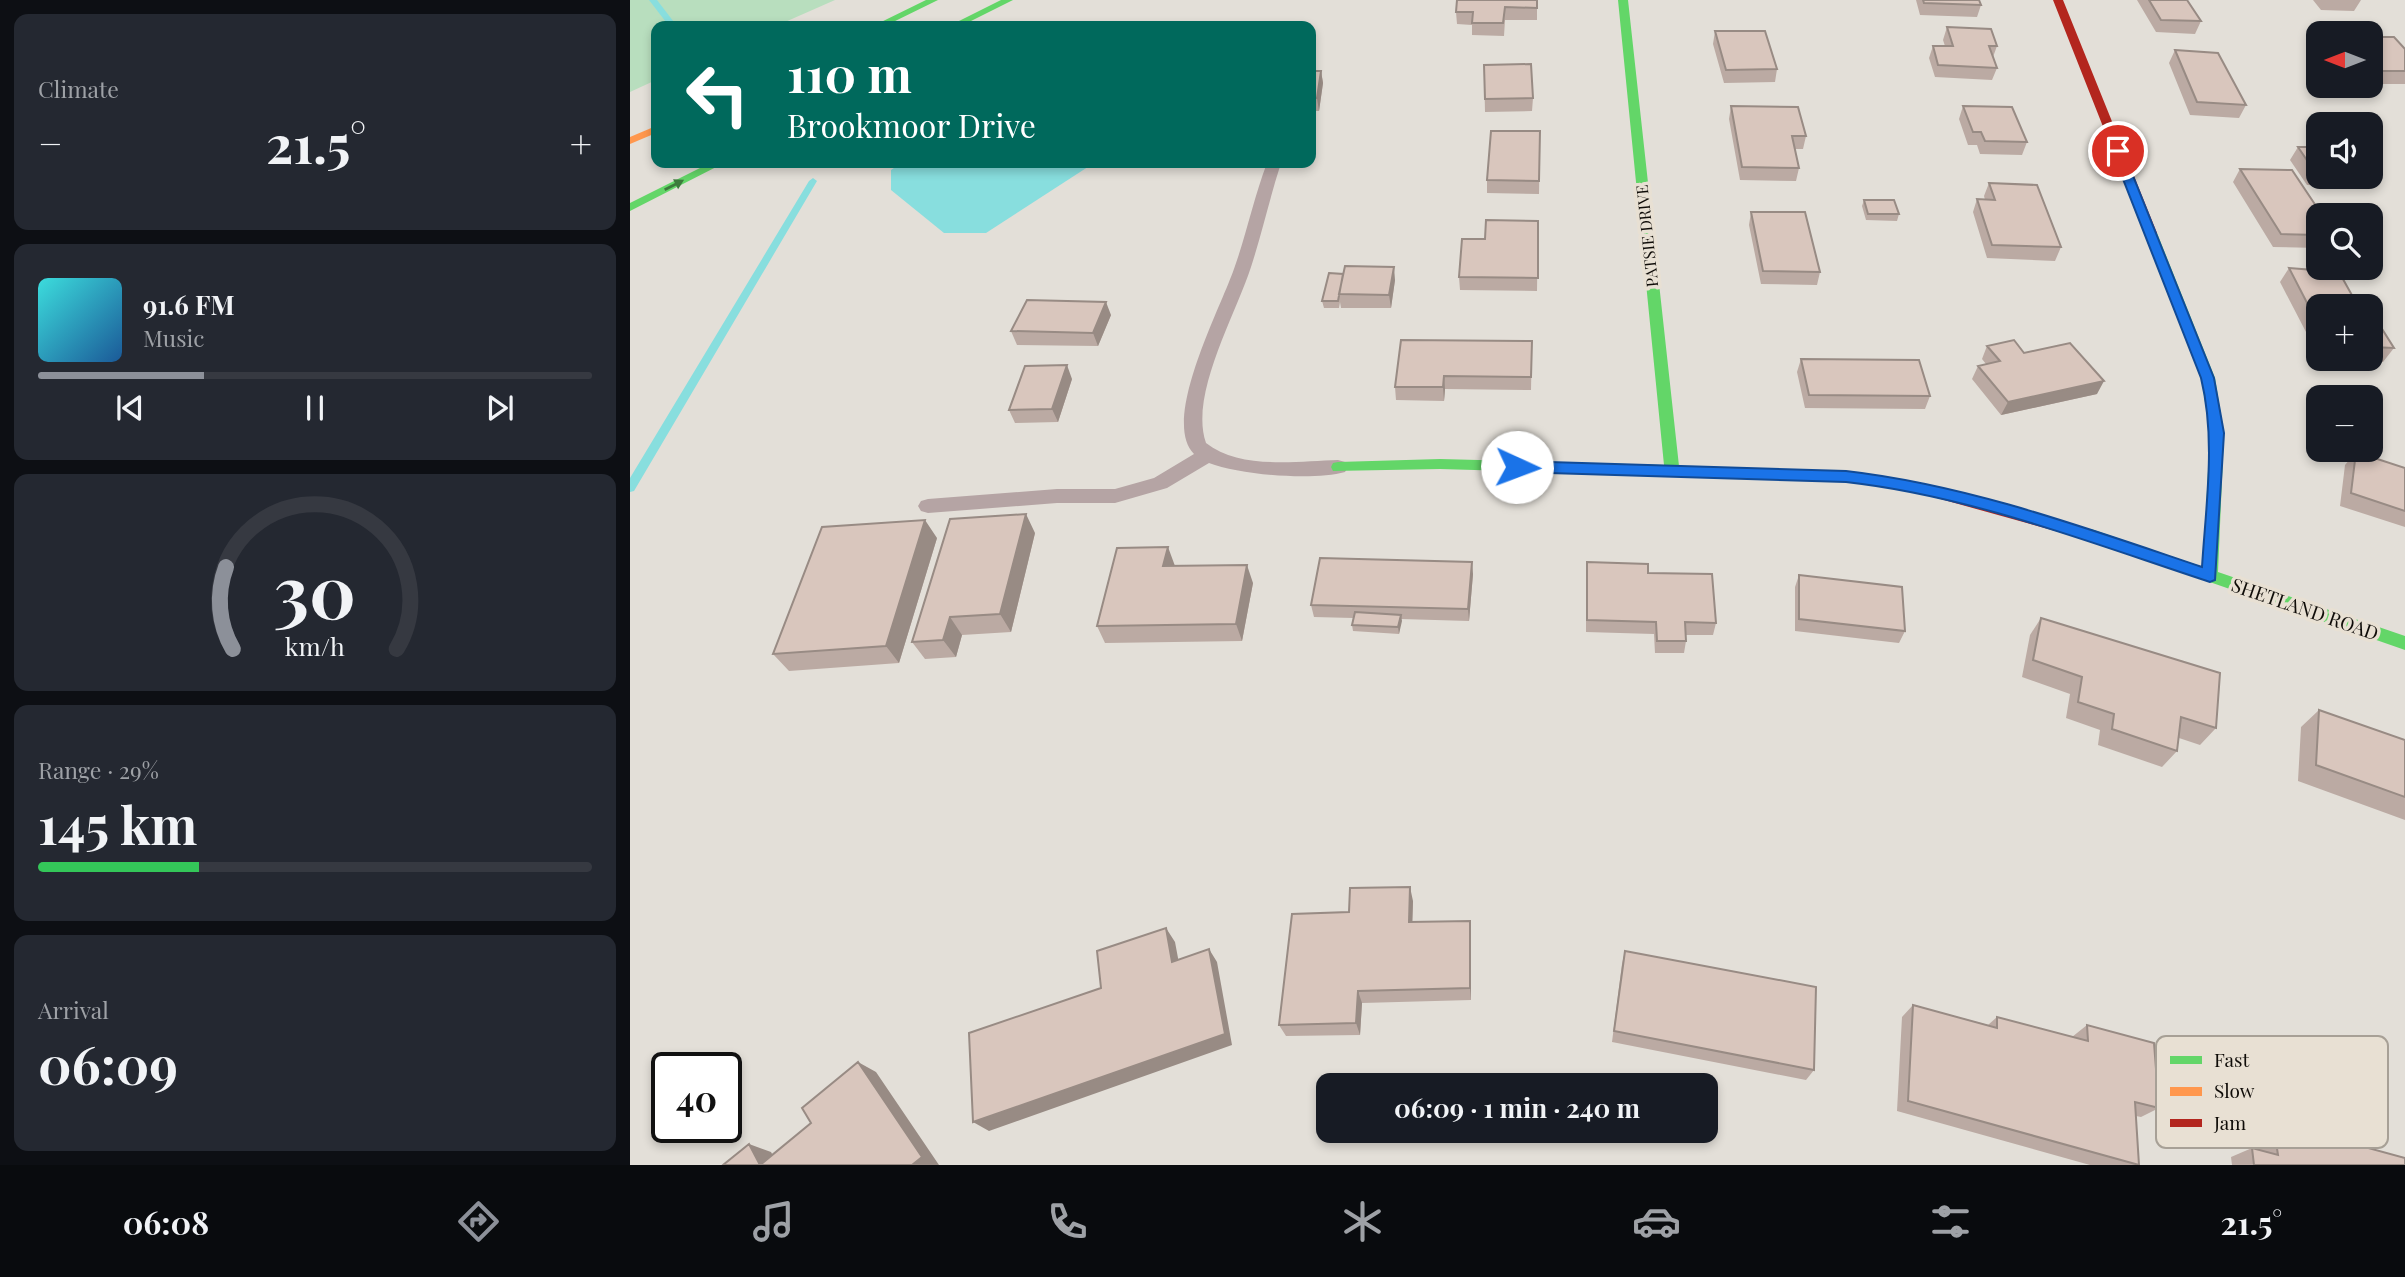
<!DOCTYPE html>
<meta charset="utf-8">
<style>
body{margin:0;font-family:"Playfair Display",serif;background:#242831;color:#f1f3f6;height:100vh;display:flex;flex-direction:column;font-size:26px;white-space:nowrap}
*{box-sizing:border-box;margin:0}
p{font-size:23px;color:#9ea1a6}
.icon{flex:none;width:38px;height:38px;fill:none;stroke:currentColor;stroke-width:2;stroke-linecap:round;stroke-linejoin:round}
.map{position:relative;flex:1;overflow:hidden}
.details{display:flex;flex-direction:column;gap:14px;padding:14px;background:#0d0f14;width:630px}
.details>*{flex:none}
.guide{position:absolute;left:21px;top:21px;width:665px;height:147px;border-radius:14px;box-shadow:0 4px 10px #0003;background:#00695c;color:#fff;overflow:hidden}
.needle{width:46px;rotate:270deg}
.buttons{position:absolute;left:1676px;top:21px;display:grid;gap:14px}
.buttons a{display:grid;place-items:center;width:77px;height:77px;border-radius:14px;background:#171b24;box-shadow:0 4px 10px #0003;font-size:35px}
.speed{position:absolute;left:21px;top:1052px;display:flex;gap:14px;font-size:35px;font-weight:700;text-align:center}
.speed>*{display:grid;place-content:center;width:91px;height:91px;border-radius:50%;background:#171b24;box-shadow:0 4px 10px #0003;line-height:1}
.speed .limit{border:4px solid #111;border-radius:10px;background:#fff;color:#111}
.pin{position:absolute;display:grid;place-items:center;width:60px;height:60px;color:#fff;margin:-30px;border:4px solid #fff;border-radius:50%;box-shadow:0 2px 7px #0007}
.me{position:absolute;width:77px;margin:-38px;rotate:92deg;stroke-linejoin:round;filter:drop-shadow(0 0 5px #0008)}
.turn{display:flex;align-items:center;gap:24px;height:147px;padding:0 21px;font-size:32px}
.turn .icon{width:91px;height:91px;stroke-width:2.5}
.turn b{display:block;font-size:49px;line-height:60px}
.big{font-size:52px;font-weight:700;line-height:1.1}
.details .tile{flex:1;display:flex;flex-direction:column;justify-content:center;gap:10px;min-width:0;padding:0 24px;border-radius:14px;background:#242831}
.details .dial{align-items:center;gap:0}
.dial svg{height:182px;overflow:visible;fill:none;stroke:#363941;stroke-width:7;stroke-linecap:round;text-anchor:middle}
.dial text{fill:#f1f3f6;stroke:none}
.song{display:flex;align-items:center;gap:21px}
.cover{width:84px;height:84px;border-radius:10px;background:linear-gradient(135deg,hsl(180 70% 55%),hsl(210 70% 35%))}
.played{height:7px;border-radius:4px;background:linear-gradient(90deg,#8c9099 30%,#363941 30%)}
.keys{display:flex;justify-content:space-around;direction:ltr}
.heat{display:flex;justify-content:space-between;align-items:center;font-size:38px;direction:ltr}
.charge{height:10px;border-radius:5px;background:linear-gradient(90deg,#34c759 29%,#363941 0)}
.trip{position:absolute;left:686px;top:1073px;width:402px;height:70px;border-radius:14px;background:#171b24;box-shadow:0 4px 10px #0003;font-weight:700;line-height:70px;text-align:center}
.dock{display:flex;height:112px;justify-content:space-around;align-items:center;background:#090b0e;color:#9ea1a6}
.dock .icon{width:49px;height:49px}
.dock .selected{color:#8c9099}
.dock b{font-size:32px;color:#f1f3f6}
main{display:flex;flex:1;min-height:0}
.map>svg:first-child{display:block}
</style>
<main>
<section class="details">
<div class="tile"><p>Climate</p>
<div class="heat"><a>−</a><b class="big">21.5°</b><a>+</a></div>
</div>
<div class="tile">
<div class="song"><i class="cover"></i><div><b>91.6 FM</b><p>Music</p></div></div>
<div class="played"></div>
<div class="keys"><svg class="icon" aria-label="previous" viewBox="0 0 24 24"><path d="M18 5L8 12l10 7zM5 5v14"/></svg><svg class="icon" aria-label="pause" viewBox="0 0 24 24"><path d="M8 5v14M16 5v14"/></svg><svg class="icon" aria-label="next" viewBox="0 0 24 24"><path d="M6 5l10 7-10 7zM19 5v14"/></svg></div>
</div>
<div class="tile dial"><svg viewBox="0 0 100 80">
<path d="M14 69A42 42 0 1 1 86 69"/>
<path d="M14 69A42 42 0 0 1 11 33" stroke="#8c9099"/>
<text x="50" y="56" font-size="32" font-weight="700">30</text>
<text x="50" y="72" font-size="11">km/h</text>
</svg></div>
<div class="tile"><p>Range · 29%</p><b class="big">145 km</b><div class="charge"></div></div>
<div class="tile"><p>Arrival</p><b class="big">06:09</b></div>
</section>
<div class="map">
<svg width="1775" height="1165" viewBox="0 0 1775 1165">
<rect width="100%" height="100%" fill="#e3dfd8"/>
<!-- green -->
<path fill="#b8debe" d="M0,0H205L146,26H26V80L0,92Z"/>
<!-- water -->
<path fill="#88dede" d="M271,163H464L356,233H314L261,190V170Z"/>
<g fill="none" stroke-linecap="round" stroke-linejoin="round">
<!-- stream -->
<path fill="#88dede" fill-rule="evenodd" d="M19,0H27L47,26H39Z
M183,178L187,181L4,491L0,492V478L179,181Z"/>
<!-- lane -->
<path fill="#b5a4a4" fill-rule="evenodd" d="M637,163H651C640,197 632,233 621,267C606,314 559,395 576,443C610,470 667,461 708,460L715,462L718,467L715,472C683,481 610,475 579,463L537,488L485,503H427L298,513L291,511L288,506L291,501L298,499L427,489H485L524,478L564,454C530,420 592,306 605,266C617,232 624,197 637,163Z"/>
<!-- fast -->
<path fill="#63d668" fill-rule="evenodd" d="M296,0H308L255,26H243Z
M371,0H383L331,26H319Z
M988,0H998L1049,466L1216,471L1294,484L1301,489L1299,493L1294,494L1216,481L810,469L703,471L701,467L703,463L708,462L810,459L1034,465Z
M80,163H94L0,211V203Z
M1521,229L1527,233L1585,378L1594,433L1588,572L1775,636V650L1456,539L1453,535L1456,531L1461,529L1573,567L1580,433L1571,378L1515,233Z"/>
<!-- slow -->
<path fill="#ff974d" fill-rule="evenodd" d="M26,126V133L0,144V137Z"/>
<!-- jam -->
<path fill="#b3261e" fill-rule="evenodd" d="M1423,0H1433L1527,233L1525,236H1517L1515,233Z
M1294,484L1385,506L1466,531L1469,535L1461,541L1289,493L1287,489Z"/>
</g>
<!-- wall -->
<path fill="#bbaaa3" d="M907,0V20H875L874,36L842,35V25L827,24L826,12Z
M1286,0H1349L1351,5L1347,17L1290,15Z
M1507,0H1557L1571,21L1565,34L1526,32Z
M1683,0H1731L1724,11L1691,10Z
M1317,27L1367,46L1363,57L1367,68L1362,80L1305,77L1299,58L1303,46H1315L1313,40Z
M1085,31L1147,69L1145,82L1094,83L1083,44Z
M1741,37L1775,49V84H1741Z
M1545,50L1616,105L1609,118L1560,115L1539,63Z
M854,65L903,98L902,111L855,112Z
M681,71H691L693,83L689,111H681Z
M1101,106L1176,136L1173,149H1165L1169,168L1166,181L1110,180L1099,119Z
M1333,106L1397,142L1392,155L1350,154L1347,145H1338L1329,119Z
M910,131L909,194L857,193V180Z
M1668,147H1689V177H1725L1719,186L1677,185L1660,160Z
M1610,169L1689,215V248L1643,247L1603,182Z
M1359,183L1431,247L1425,261L1357,258L1343,212L1347,199L1355,200L1354,196Z
M1234,200L1269,214L1267,221L1236,220L1232,206Z
M1121,212L1190,272L1187,285L1131,284L1119,225Z
M908,221L907,291L830,290L829,277L855,239Z
M1659,268L1689,306V357L1650,282Z
M699,273L765,280L761,308H711L710,302L709,308H694L692,301Z
M481,315L468,346L387,345L381,331Z
M1741,320L1764,348L1753,362L1709,359H1741Z
M902,341L901,390L815,389L814,401L766,400L765,387Z
M1357,346L1394,353L1467,394L1371,415L1342,379L1348,366L1356,364L1352,359Z
M1171,359L1300,396L1295,409L1175,408L1167,372Z
M442,379L428,422L385,423L379,410Z
M1726,452L1775,468V527L1710,506L1715,465Z
M405,533L381,632L332,635L326,657L295,659L282,642Z
M307,538L269,663L159,671L143,654Z
M957,562L1018,573L1086,623L1083,635H1056V641L1054,653H1025L1024,634L956,632V575Z
M545,566L623,583L612,641L475,643L467,626Z
M843,574L839,621L771,619L769,634L723,631L722,625L723,618L684,617L681,605Z
M1169,575L1275,631L1269,643L1165,631V587Z
M1411,618L1586,728L1570,745L1549,738L1547,751L1532,767L1468,745L1470,730L1436,718L1440,694L1392,677L1400,635Z
M1689,710L1775,740V820L1668,781L1671,727Z
M783,901L782,922L840,921L841,934V1000L732,1003L730,1035L656,1036L649,1025L719,912Z
M995,951L1184,1070L1176,1080L982,1042L992,964Z
M1283,1005L1358,1025L1367,1017L1442,1037L1457,1025L1529,1108L1511,1117L1506,1116L1509,1165H1460L1267,1111L1272,1017Z
M1643,1122L1775,1165H1602L1601,1157L1622,1148L1624,1149L1622,1131Z"/>
<!-- shaded-wall -->
<path fill="#988b84" d="M691,71L693,83L689,111L687,98Z
M764,267L765,280L761,308L759,295Z
M476,302L481,315L468,346L463,333Z
M437,365L442,379L428,422L422,409Z
M814,376L815,389L814,401L813,387Z
M1474,381L1467,394L1371,415L1378,402Z
M396,514L405,533L381,632L370,614Z
M295,520L307,538L269,663L256,646Z
M538,547L545,566H533Z
M842,562L843,574L839,621L838,609Z
M617,565L623,583L612,641L606,624Z
M771,615L772,621L769,634L768,627Z
M320,617L332,635L326,657L313,640Z
M780,887L783,901L782,936L779,922Z
M840,921L841,934V1000L840,988Z
M536,928L545,942L551,974L542,962Z
M579,949L587,962L602,1045L359,1131L343,1122Z
M728,991L732,1003L730,1035L726,1023Z
M228,1062L246,1072L309,1165H282Z
M119,1144L141,1152L148,1165H130Z"/>
<!-- building -->
<path fill="#d9c6bd" stroke="#988b84" stroke-width="2" d="M827,0H907V8L875,7L873,23H842L843,12H826Z
M1293,0H1349L1351,5L1294,3Z
M1519,0H1557L1571,21L1531,20Z
M1317,27L1361,29L1367,46H1359L1367,68L1308,65L1303,46H1323Z
M1085,31H1135L1147,69L1096,70Z
M1741,37H1764L1775,49V71H1748L1741,64Z
M1545,50L1588,53L1616,105L1567,102Z
M901,64L903,98L855,99L854,65Z
M681,71H691L687,98H681Z
M1101,106L1168,107L1176,136H1162L1169,168L1112,167Z
M1333,106L1382,107L1397,142L1355,141L1351,132H1343Z
M861,131H910L909,181L857,180Z
M1668,147H1689V172H1685Z
M1610,169L1662,170L1692,215H1689V235L1651,234Z
M1359,183L1407,185L1431,247L1362,245L1347,199L1365,200Z
M1234,200H1264L1269,214H1238Z
M1121,212H1175L1190,272L1133,271Z
M856,220L908,221V278L829,277L832,239H855Z
M715,266L764,267L759,295L709,294Z
M1659,268L1709,272L1728,306H1689V326Z
M699,273L713,274L708,301H692Z
M397,300L476,302L463,333L381,331Z
M1741,320L1747,321L1764,348L1741,347Z
M771,340L902,341L901,377L814,376L813,387H765Z
M1384,340L1394,353L1440,343L1474,381L1378,402L1348,366L1370,361L1357,346Z
M1171,359L1289,360L1300,396L1179,395Z
M437,365L422,409L379,410L395,366Z
M1726,452L1775,468V511L1721,493Z
M396,514L370,614L320,617L313,640L282,642L320,519Z
M295,520L256,646L143,654L192,527Z
M538,547L533,566L617,565L606,624L467,626L487,548Z
M690,558L842,562L838,609L681,605Z
M957,562L1018,564V573L1082,574L1086,623L1055,622L1056,641H1027L1026,622L957,620Z
M1169,575L1272,587L1275,631L1169,619Z
M725,612L771,615L768,627L722,625Z
M1411,618L1590,673L1586,728L1551,717L1547,751L1482,729L1484,714L1448,702L1452,677L1403,660Z
M1689,710L1775,740V797L1686,765Z
M780,887L779,922L840,921V988L728,991L726,1023L649,1025L662,914L719,912L720,888Z
M536,928L542,962L579,949L595,1034L343,1122L339,1033L471,988L467,951Z
M995,951L1186,987L1184,1070L984,1031Z
M1283,1005L1367,1028V1017L1458,1041L1457,1025L1524,1043L1529,1108L1505,1102L1509,1165L1278,1101Z
M228,1062L292,1157L282,1165H93L119,1144L130,1165L181,1123L172,1108Z
M1643,1122L1775,1158V1165H1624L1622,1148L1648,1155Z"/>
<!-- one-way arrows -->
<defs><path id="oneway-solid" d="M-6-.8H1V-3.2L6.5 0L1 3.2V.8H-6Z" transform="scale(1.75)"/></defs>
<use fill="#3d7b3d" href="#oneway-solid" transform="translate(44 185) rotate(-27)"/>
<!-- route -->
<path fill="#1a73e8" stroke="#114b97" stroke-width="2" d="M1488,148L1493,151L1584,378L1594,433L1585,580L1580,582C1461,543 1341,496 1216,482L887,472L880,467L887,461L1216,471C1338,485 1456,528 1572,567C1576,504 1586,439 1571,378L1482,151Z"/>
<g text-anchor="middle" stroke-width="7" stroke-linejoin="round" paint-order="stroke">
<!-- far-street labels -->
<g font-size="16" fill="#0f0c08" stroke="#e8e0d3">
<text transform="translate(1017 236) rotate(-96)" y="6">PATSIE DRIVE</text>
</g>
<!-- street labels -->
<g font-size="19" fill="#0f0c08" stroke="#e8e0d3">
<text transform="translate(1675 609) rotate(19)" y="7">SHETLAND ROAD</text>
</g>
</g>
<!-- legend -->
<rect x="1526" y="1036" width="232" height="112" rx="10" fill="#e8e0d3" stroke="#a7a096" stroke-width="2"/>
<rect x="1540" y="1056" width="32" height="8" fill="#63d668"/>
<rect x="1540" y="1087" width="32" height="9" fill="#ff974d"/>
<rect x="1540" y="1119" width="32" height="8" fill="#b3261e"/>
<g font-size="19" fill="#0f0c08">
<text x="1584" y="1067">Fast</text>
<text x="1584" y="1098">Slow</text>
<text x="1584" y="1130">Jam</text>
</g>
</svg>
<div class="buttons">
<a><svg class="needle" viewBox="-14 -14 28 28"><path d="M0-13l5 13h-10z" fill="#e53935"/><path d="M0 13l5-13h-10z" fill="#9ea1a6"/></svg></a>
<a><svg class="icon" aria-label="sound" viewBox="0 0 24 24"><path d="M4 9h4l5-4v14l-5-4H4zM17 9q2 3 0 6"/></svg></a>
<a><svg class="icon" aria-label="search" viewBox="0 0 24 24"><circle cx="10" cy="10" r="6"/><path d="M15 15l6 6"/></svg></a>
<a>+</a>
<a>−</a>
</div>
<div class="speed"><div class="limit">40</div></div>
<div class="pin" style="left:1488px;top:151px;background:#d93025"><svg class="icon" aria-label="arrive" viewBox="0 0 24 24"><path d="M6 21V4h12l-3 4 3 4H6"/></svg></div>
<svg class="me" style="left:887px;top:467px" viewBox="-20 -20 40 40"><circle r="19" fill="#fff"/><path d="M0-13L10 11 0 6-10 11z" fill="#1a73e8"/></svg>
<div class="trip">06:09 · 1 min · 240 m</div>
<div class="guide">
<div class="turn"><svg class="icon" aria-label="left" viewBox="0 0 24 24"><path d="M17 20v-9H6M10 6l-5 5 5 5"/></svg><div><b>110 m</b>Brookmoor Drive</div></div>
</div>
</div>
</main>
<nav class="dock">
<b>06:08</b>
<svg class="icon selected" aria-label="directions" viewBox="0 0 24 24"><path d="M12 3l9 9-9 9-9-9zM9 14v-3h6M13 9l2 2-2 2"/></svg>
<svg class="icon" aria-label="music" viewBox="0 0 24 24"><path d="M9 18V5l10-2v13"/><circle cx="6" cy="18" r="3"/><circle cx="16" cy="16" r="3"/></svg>
<svg class="icon" aria-label="phone" viewBox="0 0 24 24"><path d="M5 4h4l2 5-3 2q2 4 5 5l2-3 5 2v4C11 20 4 13 5 4z"/></svg>
<svg class="icon" aria-label="climate" viewBox="0 0 24 24"><path d="M12 3v18M4 7l16 10M4 17L20 7"/></svg>
<svg class="icon" aria-label="car" viewBox="0 0 24 24"><path d="M5 17H2v-5l4-1 3-4h7l3 4 3 1v5h-3M9 17h6M6 11h13"/><circle cx="7" cy="17" r="2"/><circle cx="17" cy="17" r="2"/></svg>
<svg class="icon" aria-label="filters" viewBox="0 0 24 24"><path d="M4 7h16M4 17h16"/><circle cx="9" cy="7" r="2"/><circle cx="15" cy="17" r="2"/></svg>
<b>21.5°</b>
</nav>
